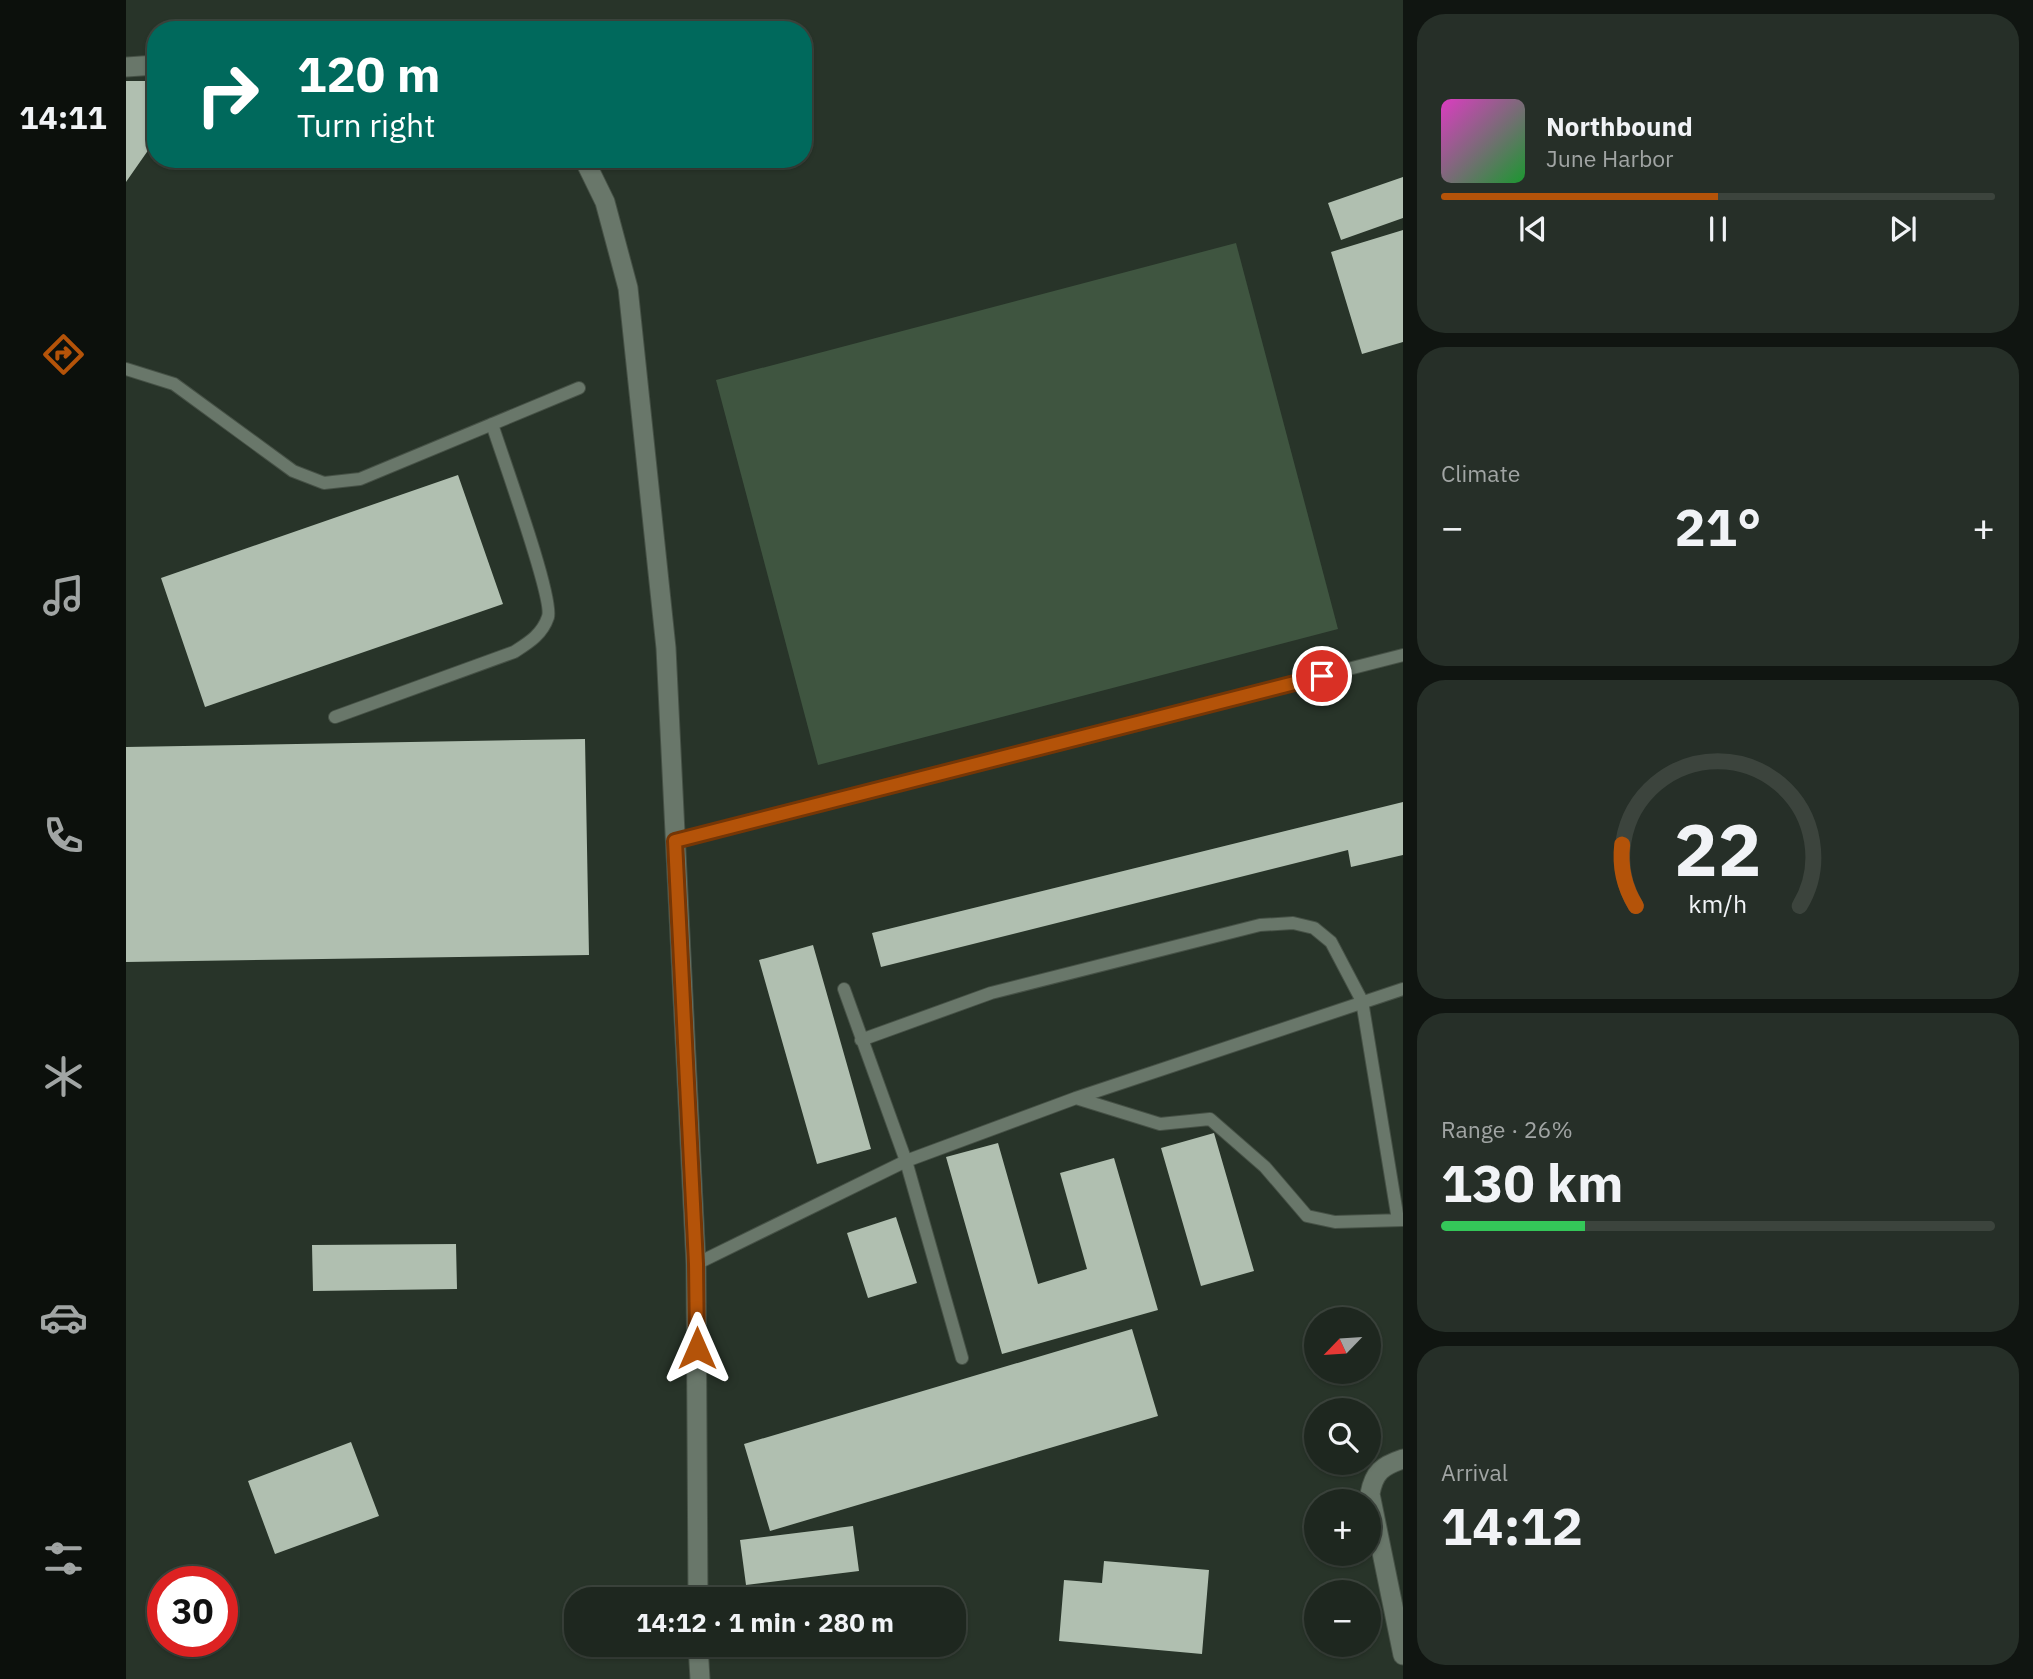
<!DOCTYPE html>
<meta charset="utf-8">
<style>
body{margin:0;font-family:"IBM Plex Sans",sans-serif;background:#262f28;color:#f1f3f6;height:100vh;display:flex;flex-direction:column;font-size:26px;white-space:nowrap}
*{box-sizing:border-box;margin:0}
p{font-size:23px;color:#a1a5a4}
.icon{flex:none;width:38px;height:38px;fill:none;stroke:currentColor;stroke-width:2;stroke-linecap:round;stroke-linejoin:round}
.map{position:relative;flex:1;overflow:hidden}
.sheet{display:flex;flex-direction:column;gap:14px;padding:14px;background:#101511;width:630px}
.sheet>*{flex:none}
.guide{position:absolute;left:21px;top:21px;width:665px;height:147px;border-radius:28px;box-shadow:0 2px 5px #0004,0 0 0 2px #3c443d;background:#00695c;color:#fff;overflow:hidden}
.needle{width:46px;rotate:245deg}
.tools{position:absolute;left:1178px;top:1307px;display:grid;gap:14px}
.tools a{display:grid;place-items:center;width:77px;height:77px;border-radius:50%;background:#1e271f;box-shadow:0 2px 5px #0004,0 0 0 2px #3c443d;font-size:35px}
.speed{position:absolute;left:21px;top:1566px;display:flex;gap:14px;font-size:35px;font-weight:700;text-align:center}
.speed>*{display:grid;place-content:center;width:91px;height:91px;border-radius:50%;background:#1e271f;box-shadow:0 2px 5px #0004,0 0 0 2px #3c443d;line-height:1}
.speed .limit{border:10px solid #d22;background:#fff;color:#111}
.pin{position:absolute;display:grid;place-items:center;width:60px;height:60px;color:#fff;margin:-30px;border:4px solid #fff;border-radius:50%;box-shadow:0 2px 7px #0007}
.me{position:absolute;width:77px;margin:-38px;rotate:0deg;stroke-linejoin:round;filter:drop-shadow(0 0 5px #0008)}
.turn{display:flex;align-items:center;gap:24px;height:147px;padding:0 35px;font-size:32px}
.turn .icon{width:91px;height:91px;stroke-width:2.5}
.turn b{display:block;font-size:49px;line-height:60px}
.big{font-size:52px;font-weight:700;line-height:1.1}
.sheet .card{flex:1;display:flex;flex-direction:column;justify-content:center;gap:10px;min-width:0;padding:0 24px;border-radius:28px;background:#262f28}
.sheet .dial{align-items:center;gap:0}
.dial svg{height:182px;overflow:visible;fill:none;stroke:#3c443d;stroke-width:7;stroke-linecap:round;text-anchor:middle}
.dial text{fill:#f1f3f6;stroke:none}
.song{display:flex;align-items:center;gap:21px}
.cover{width:84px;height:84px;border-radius:10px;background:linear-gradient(135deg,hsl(310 70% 55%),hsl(130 70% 35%))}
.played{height:7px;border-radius:4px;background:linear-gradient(90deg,#b45309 50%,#3c443d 50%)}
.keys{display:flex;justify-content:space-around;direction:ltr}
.heat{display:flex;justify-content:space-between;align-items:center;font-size:38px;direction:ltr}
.charge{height:10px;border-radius:5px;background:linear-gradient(90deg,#34c759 26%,#3c443d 0)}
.trip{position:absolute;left:438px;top:1587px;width:402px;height:70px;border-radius:28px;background:#1e271f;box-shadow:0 2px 5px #0004,0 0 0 2px #3c443d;font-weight:700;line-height:70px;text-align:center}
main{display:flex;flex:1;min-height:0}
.tabs{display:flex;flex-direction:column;width:126px;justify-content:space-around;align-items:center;background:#0c100c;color:#a1a5a4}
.tabs .icon{width:49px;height:49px}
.tabs .on{color:#b45309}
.tabs b{font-size:32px;color:#f1f3f6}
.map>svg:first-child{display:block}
</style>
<main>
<nav class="tabs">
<b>14:11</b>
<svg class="icon on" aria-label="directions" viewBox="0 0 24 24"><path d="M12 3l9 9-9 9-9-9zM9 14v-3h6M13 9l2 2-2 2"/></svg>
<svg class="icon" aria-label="music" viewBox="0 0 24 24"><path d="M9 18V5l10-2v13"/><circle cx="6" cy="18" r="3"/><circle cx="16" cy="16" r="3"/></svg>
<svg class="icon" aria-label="phone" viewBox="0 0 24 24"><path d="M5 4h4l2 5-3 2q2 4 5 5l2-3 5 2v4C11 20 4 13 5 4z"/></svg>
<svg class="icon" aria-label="climate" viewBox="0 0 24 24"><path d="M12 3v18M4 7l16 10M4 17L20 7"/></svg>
<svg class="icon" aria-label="car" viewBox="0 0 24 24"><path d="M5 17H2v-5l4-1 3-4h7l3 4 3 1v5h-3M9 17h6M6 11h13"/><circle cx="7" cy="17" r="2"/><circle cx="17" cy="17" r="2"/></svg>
<svg class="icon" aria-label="filters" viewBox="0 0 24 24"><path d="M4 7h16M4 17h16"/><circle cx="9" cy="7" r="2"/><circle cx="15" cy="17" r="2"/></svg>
</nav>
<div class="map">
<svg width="1277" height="1679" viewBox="0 0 1277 1679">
<rect width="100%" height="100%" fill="#283429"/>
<!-- green -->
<path fill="#3f5540" d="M1110,243L1212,629L692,765L590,380Z"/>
<!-- building -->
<path fill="#b0bfb0" d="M0,81H30V139L0,182Z
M1277,177V218L1215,240L1202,203Z
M1277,230V342L1236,354L1205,252Z
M332,475L377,604L79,707L35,578Z
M459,739L463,955L0,962V747Z
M1277,802V855L1225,867L1222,850L755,967L746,933Z
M687,945L745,1149L691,1164L633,960Z
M1088,1133L1128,1271L1075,1286L1035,1148Z
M872,1143L912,1284L961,1269L934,1173L988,1158L1032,1310L876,1354L820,1157Z
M770,1217L791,1283L742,1298L721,1233Z
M330,1244L331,1289L187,1291L186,1245Z
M1006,1329L1032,1416L644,1531L618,1444Z
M225,1442L253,1516L149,1554L122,1481Z
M727,1526L733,1571L620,1585L614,1540Z
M978,1561L1083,1570L1076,1654L933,1641L938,1580L976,1583Z"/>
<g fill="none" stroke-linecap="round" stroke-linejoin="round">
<!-- service casing -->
<g stroke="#465146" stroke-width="14">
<path id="service" d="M0,369L48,384L167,471L198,483L234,479L453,388
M209,717L388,652C402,643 416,635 422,617C428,598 375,453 366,424
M549,841L1277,655
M718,989L780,1161L836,1358
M1277,989L950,1098L1034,1124L1084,1119L1139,1167L1181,1216L1209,1222L1277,1220
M735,1040L865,993L1134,925L1167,923L1188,928L1205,942L1236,1001L1272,1220
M570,1264L780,1161L950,1098"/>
</g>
<!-- minor casing -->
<g stroke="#465146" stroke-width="21">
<path id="minor" d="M0,67L30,65
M458,159L479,202L502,288L540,648L570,1264L572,1600
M1277,1459C1256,1466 1248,1472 1244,1494L1277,1655
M572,1645L574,1679"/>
</g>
<!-- service -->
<use href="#service" stroke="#69776a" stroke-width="12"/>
<!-- minor -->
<use href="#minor" stroke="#69776a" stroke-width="19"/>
</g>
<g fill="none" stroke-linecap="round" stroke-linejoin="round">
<!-- route casing -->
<g stroke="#753606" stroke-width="18">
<path id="route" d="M571,1348L570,1264L549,841L1196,676"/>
</g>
<!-- route -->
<use href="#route" stroke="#b45309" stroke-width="12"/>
</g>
</svg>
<div class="tools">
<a><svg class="needle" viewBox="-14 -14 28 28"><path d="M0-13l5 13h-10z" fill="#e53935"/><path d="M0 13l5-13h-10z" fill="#a1a5a4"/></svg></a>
<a><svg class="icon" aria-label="search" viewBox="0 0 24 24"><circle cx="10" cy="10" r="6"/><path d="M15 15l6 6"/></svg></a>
<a>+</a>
<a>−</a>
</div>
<div class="speed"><div class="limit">30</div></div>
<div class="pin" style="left:1196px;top:676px;background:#d93025"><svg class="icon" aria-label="arrive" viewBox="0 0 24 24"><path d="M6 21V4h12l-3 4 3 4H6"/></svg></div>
<svg class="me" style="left:571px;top:1348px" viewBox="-20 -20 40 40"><path d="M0-17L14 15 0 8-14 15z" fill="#b45309" stroke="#fff" stroke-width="4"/></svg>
<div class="trip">14:12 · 1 min · 280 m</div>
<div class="guide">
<div class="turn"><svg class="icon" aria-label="right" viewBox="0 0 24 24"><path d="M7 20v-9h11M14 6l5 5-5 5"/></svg><div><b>120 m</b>Turn right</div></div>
</div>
</div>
<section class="sheet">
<div class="card">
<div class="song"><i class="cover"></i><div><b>Northbound</b><p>June Harbor</p></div></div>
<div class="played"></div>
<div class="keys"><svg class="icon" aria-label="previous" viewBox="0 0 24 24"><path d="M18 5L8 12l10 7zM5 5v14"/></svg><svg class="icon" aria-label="pause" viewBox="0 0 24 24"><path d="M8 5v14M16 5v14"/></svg><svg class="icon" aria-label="next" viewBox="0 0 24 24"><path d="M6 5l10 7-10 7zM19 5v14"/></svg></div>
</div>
<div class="card"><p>Climate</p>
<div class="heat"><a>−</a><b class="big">21°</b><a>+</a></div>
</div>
<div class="card dial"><svg viewBox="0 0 100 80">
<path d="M14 69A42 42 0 1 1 86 69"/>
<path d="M14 69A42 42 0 0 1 8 42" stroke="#b45309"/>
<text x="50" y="56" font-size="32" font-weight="700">22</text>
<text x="50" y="72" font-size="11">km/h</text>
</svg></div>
<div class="card"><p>Range · 26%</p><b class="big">130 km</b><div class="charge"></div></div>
<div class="card"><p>Arrival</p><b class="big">14:12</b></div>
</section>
</main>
